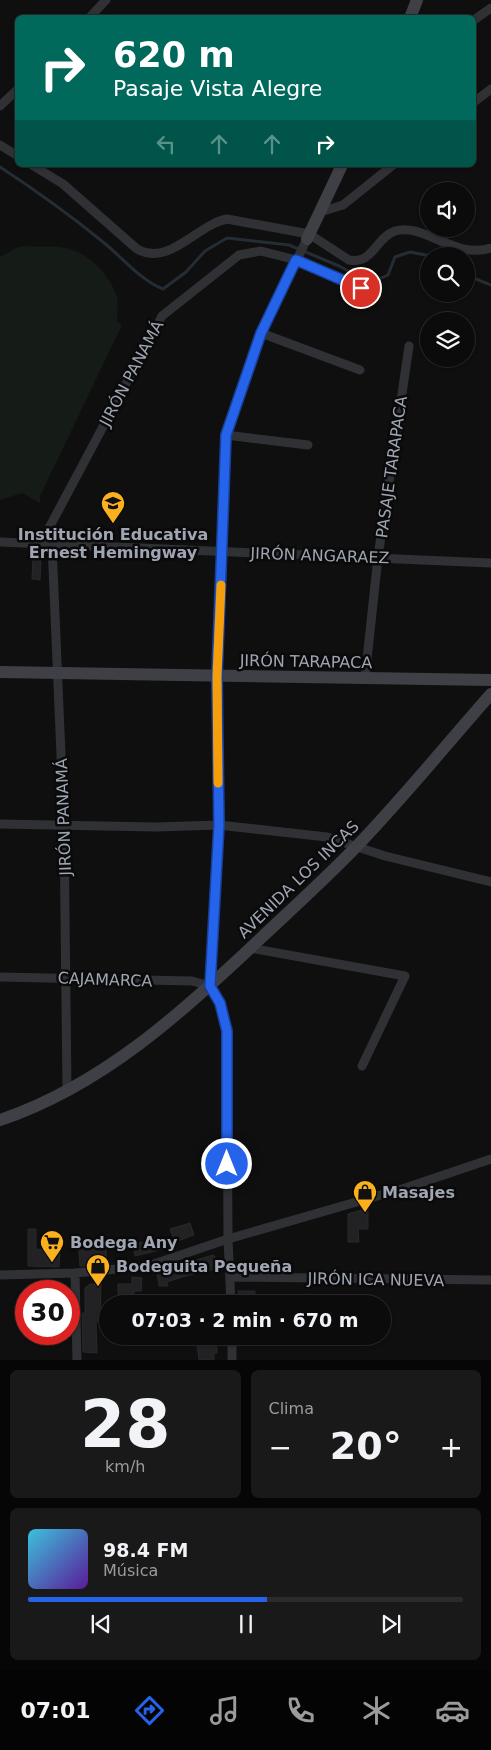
<!DOCTYPE html>
<html lang="es">
<meta charset="utf-8">
<style>
body{margin:0;font-family:"DejaVu Sans",sans-serif;background:#19191a;color:#f1f3f6;height:100vh;display:flex;flex-direction:column;font-size:19px;white-space:nowrap}
*{box-sizing:border-box;margin:0}
p{font-size:16px;color:#9a9b9d}
.icon{flex:none;width:28px;height:28px;fill:none;stroke:currentColor;stroke-width:2;stroke-linecap:round;stroke-linejoin:round}
.map{position:relative;height:1360px;overflow:hidden}
.panel{display:flex;flex-direction:column;gap:10px;padding:10px;background:#060607;flex:1}
.panel>*{flex:none}
.hud{position:absolute;left:15px;top:15px;width:461px;height:152px;border-radius:8px;box-shadow:0 1px 4px #0004,0 0 0 1px #2b2b2d;background:#00695c;color:#fff;overflow:hidden}
.buttons{position:absolute;left:420px;top:182px;display:grid;gap:10px}
.buttons a{display:grid;place-items:center;width:55px;height:55px;border-radius:50%;background:#0b0b0c;box-shadow:0 1px 4px #0004,0 0 0 1px #2b2b2d;font-size:25px}
.speed{position:absolute;left:15px;top:1280px;display:flex;gap:10px;font-size:25px;font-weight:700;text-align:center}
.speed>*{display:grid;place-content:center;width:65px;height:65px;border-radius:50%;background:#0b0b0c;box-shadow:0 1px 4px #0004,0 0 0 1px #2b2b2d;line-height:1}
.speed .limit{border:8px solid #d22;background:#fff;color:#111}
.pin{position:absolute;display:grid;place-items:center;width:42px;height:42px;color:#fff;margin:-21px;border:2px solid #fff;border-radius:50%;box-shadow:0 1px 5px #0007}
.me{position:absolute;width:55px;margin:-28px;rotate:0deg;stroke-linejoin:round;filter:drop-shadow(0 0 4px #0008)}
.turn{display:flex;align-items:center;gap:18px;height:105px;padding:0 15px;font-size:22px}
.turn .icon{width:65px;height:65px;stroke-width:2.5}
.turn b{display:block;font-size:35px;line-height:42px}
.lanes{display:flex;align-items:center;height:48px;padding:0 15px;background:#0003;justify-content:center;gap:25px;direction:ltr}
.lanes .off{opacity:.35}
.big{font-size:38px;font-weight:600;line-height:1.1}
.panel .widget{flex:1;display:flex;flex-direction:column;justify-content:center;gap:8px;min-width:0;padding:0 18px;border-radius:8px;background:#19191a}
.panel .dial{align-items:center;gap:0}
.dial b{font-size:65px;line-height:1}
.song{display:flex;align-items:center;gap:15px}
.cover{width:60px;height:60px;border-radius:8px;background:linear-gradient(135deg,hsl(190 70% 55%),hsl(270 70% 35%))}
.played{height:5px;border-radius:2px;background:linear-gradient(90deg,#2563eb 55%,#2b2b2d 55%)}
.keys{display:flex;justify-content:space-around;direction:ltr}
.heat{display:flex;justify-content:space-between;align-items:center;font-size:28px;direction:ltr}
.panel .tiles{flex:1;display:grid;gap:10px;grid-template-columns:1fr 1fr}
.widget:last-child{grid-column:span 2}
.trip{position:absolute;left:99px;top:1295px;width:292px;height:50px;border-radius:25px;background:#0b0b0c;box-shadow:0 1px 4px #0004,0 0 0 1px #2b2b2d;font-weight:600;line-height:50px;text-align:center}
.dock{display:flex;height:80px;justify-content:space-around;align-items:center;background:#040405;color:#9a9b9d}
.dock .icon{width:35px;height:35px}
.dock .on{color:#2563eb}
.dock b{font-size:22px;color:#f1f3f6}
.map>svg:first-child{display:block}
</style>
<div class="map">
<svg width="491" height="1360" viewBox="0 0 491 1360">
<rect width="100%" height="100%" fill="#0f0f10"/>
<!-- green -->
<path fill="#151b16" d="M28,246C38,247 49,246 59,247C85,249 107,271 116,294C119,301 117,313 117,321L122,325L40,496V503L22,493L0,500V257L18,247Z"/>
<g fill="none" stroke-linecap="round" stroke-linejoin="round">
<!-- stream -->
<path stroke="#252d34" stroke-width="3" d="M0,167C35,190 70,215 103,242C122,257 140,280 163,289L186,272L205,251L227,238L289,245L339,266L370,283L388,275L395,257L410,252L431,256
M466,275L491,285"/>
</g>
<!-- building -->
<path fill="#222224" stroke="#29292c" d="M33,555L41,558L40,580L32,579Z
M368,1208V1229H358L359,1242H348V1214Z
M190,1223L194,1235L175,1242L170,1229Z
M28,1229H36V1249L60,1251L59,1267L28,1266Z
M105,1238L107,1264L80,1266L78,1240Z
M162,1240L164,1249L135,1256L133,1243L145,1242V1244Z
M213,1255L219,1260L220,1268L185,1276L167,1282L168,1286H159L157,1272Z
M132,1277L142,1278L141,1291H134V1304H118V1284H132Z
M90,1284H101L100,1322H96L97,1353L83,1352L82,1313H85V1288Z
M238,1291H255V1304H239Z
M197,1344H217V1353H214V1360H199Z"/>
<g fill="none" stroke-linecap="round" stroke-linejoin="round">
<!-- street -->
<path stroke="#303135" stroke-width="9" d="M89,18L106,0
M474,20L491,8
M474,102L491,89
M0,106L18,89
M0,145L18,156
M32,165L63,184L137,249C170,267 196,225 227,219L309,234L349,260C373,265 375,238 395,231C423,222 455,260 491,248
M320,212L343,205L393,165
M261,333L360,370
M226,435L308,445
M0,542L491,563
M41,543L162,316L239,255L261,251L296,260L377,295
M52,544L64,825L67,1091
M365,678L378,557L409,346
M0,824L156,827L219,825L327,837L385,856L491,882
M250,948L405,976L362,1066
M0,977L192,981L210,986
M75,1273L77,1360
M0,1275L75,1273L148,1266L228,1239L405,1188L491,1159
M231,1277L491,1280
M231,1304L228,1239L227,1031L220,1003L210,986L219,825L217,676L226,435L261,333L307,239
M232,1336V1360"/>
<!-- secondary -->
<path stroke="#3e4045" stroke-width="12" d="M410,18L417,0
M307,239L342,165
M0,672L491,680
M0,1120C102,1086 184,1011 261,938C293,908 326,878 356,847C403,798 446,745 491,694"/>
</g>
<g fill="none" stroke-linecap="round" stroke-linejoin="round">
<!-- route casing -->
<g stroke="#184099" stroke-width="12">
<path id="route" d="M227,1164V1031L220,1003L210,986L219,825L217,676L226,435L261,333L296,260L361,288"/>
</g>
<!-- route -->
<use href="#route" stroke="#2563eb" stroke-width="9"/>
<!-- slow -->
<path stroke="#f59e0b" stroke-width="9" d="M218,783L217,676L221,585"/>
</g>
<!-- icons -->
<defs>
<g id="school-pin" transform="scale(1.25)"><path d="M0 17L-7.5 6A9.5 9.5 0 1 1 7.5 6Z" fill="#fab11d" stroke="#0a0a0b"/><path d="M0-5L7-2L0 1L-7-2ZM-4 1L0 2.5L4 1V4Q0 6-4 4Z" fill="#111"/></g>
<g id="shop-pin" transform="scale(1.25)"><path d="M0 17L-7.5 6A9.5 9.5 0 1 1 7.5 6Z" fill="#fab11d" stroke="#0a0a0b"/><path d="M-5-2.5h2.3a2.7 3.5 0 0 1 5.4 0H5L5.5 6h-11ZM-1.5-2.5h3a1.5 2.3 0 0 0-3 0Z" fill="#111"/></g>
<g id="supermarket-pin" transform="scale(1.25)"><path d="M0 17L-7.5 6A9.5 9.5 0 1 1 7.5 6Z" fill="#fab11d" stroke="#0a0a0b"/><path d="M-6-5.5h2.5l.6 2H6L4.5 2H-2.5L-4.4-4H-6ZM-1.5 3.2a1.3 1.3 0 1 0 .1 0ZM3 3.2a1.3 1.3 0 1 0 .1 0Z" fill="#111"/></g>
</defs>
<g fill-rule="evenodd">
<use href="#school-pin" x="113" y="503"/>
<use href="#shop-pin" x="365" y="1192"/>
<use href="#supermarket-pin" x="52" y="1242"/>
<use href="#shop-pin" x="98" y="1266"/>
</g>
<g text-anchor="middle" stroke-width="5" stroke-linejoin="round" paint-order="stroke">
<!-- street labels -->
<g font-size="16" fill="#9fa5b2" stroke="#0a0a0b">
<text transform="translate(131 373) rotate(-62)" y="6">JIRÓN PANAMÁ</text>
<text transform="translate(391 467) rotate(-82)" y="6">PASAJE TARAPACA</text>
<text transform="translate(320 555) rotate(2)" y="6">JIRÓN ANGARAEZ</text>
<text transform="translate(306 661) rotate(1)" y="6">JIRÓN TARAPACA</text>
<text transform="translate(63 817) rotate(-92)" y="6">JIRÓN PANAMÁ</text>
<text transform="translate(298 879) rotate(-44)" y="6">AVENIDA LOS INCAS</text>
<text transform="translate(105 979) rotate(2)" y="6">CAJAMARCA</text>
<text transform="translate(376 1279) rotate(1)" y="6">JIRÓN ICA NUEVA</text>
</g>
<!-- poi labels -->
<g font-size="16" font-weight="bold" fill="#9fa5b2" stroke="#0a0a0b" text-anchor="start">
<text x="113" y="540" text-anchor="middle">Institución Educativa<tspan x="113" dy="18">Ernest Hemingway</tspan></text>
<text x="382" y="1198">Masajes</text>
<text x="70" y="1248">Bodega Any</text>
<text x="116" y="1272">Bodeguita Pequeña</text>
</g>
</g>
</svg>
<div class="buttons">
<a><svg class="icon" aria-label="sound" viewBox="0 0 24 24"><path d="M4 9h4l5-4v14l-5-4H4zM17 9q2 3 0 6"/></svg></a>
<a><svg class="icon" aria-label="search" viewBox="0 0 24 24"><circle cx="10" cy="10" r="6"/><path d="M15 15l6 6"/></svg></a>
<a><svg class="icon" aria-label="layers" viewBox="0 0 24 24"><path d="M12 4l9 5-9 5-9-5zM3 14l9 5 9-5"/></svg></a>
</div>
<div class="speed"><div class="limit">30</div></div>
<div class="pin" style="left:361px;top:288px;background:#d93025"><svg class="icon" aria-label="arrive" viewBox="0 0 24 24"><path d="M6 21V4h12l-3 4 3 4H6"/></svg></div>
<svg class="me" style="left:227px;top:1164px" viewBox="-20 -20 40 40"><circle r="17" fill="#2563eb" stroke="#fff" stroke-width="3"/><path d="M0-11L8 9 0 5-8 9z" fill="#fff"/></svg>
<div class="trip">07:03 · 2 min · 670 m</div>
<div class="hud">
<div class="turn"><svg class="icon" aria-label="right" viewBox="0 0 24 24"><path d="M7 20v-9h11M14 6l5 5-5 5"/></svg><div><b>620 m</b>Pasaje Vista Alegre</div></div>
<div class="lanes"><svg class="icon off" aria-label="left" viewBox="0 0 24 24"><path d="M17 20v-9H6M10 6l-5 5 5 5"/></svg><svg class="icon off" aria-label="ahead" viewBox="0 0 24 24"><path d="M12 20V5M6 11l6-6 6 6"/></svg><svg class="icon off" aria-label="ahead" viewBox="0 0 24 24"><path d="M12 20V5M6 11l6-6 6 6"/></svg><svg class="icon" aria-label="right" viewBox="0 0 24 24"><path d="M7 20v-9h11M14 6l5 5-5 5"/></svg></div>
</div>
</div>
<section class="panel">
<div class="tiles">
<div class="widget dial"><b>28</b><p>km/h</p></div>
<div class="widget"><p>Clima</p>
<div class="heat"><a>−</a><b class="big">20°</b><a>+</a></div>
</div>
<div class="widget">
<div class="song"><i class="cover"></i><div><b>98.4 FM</b><p>Música</p></div></div>
<div class="played"></div>
<div class="keys"><svg class="icon" aria-label="previous" viewBox="0 0 24 24"><path d="M18 5L8 12l10 7zM5 5v14"/></svg><svg class="icon" aria-label="pause" viewBox="0 0 24 24"><path d="M8 5v14M16 5v14"/></svg><svg class="icon" aria-label="next" viewBox="0 0 24 24"><path d="M6 5l10 7-10 7zM19 5v14"/></svg></div>
</div>
</div>
</section>
<nav class="dock">
<b>07:01</b>
<svg class="icon on" aria-label="directions" viewBox="0 0 24 24"><path d="M12 3l9 9-9 9-9-9zM9 14v-3h6M13 9l2 2-2 2"/></svg>
<svg class="icon" aria-label="music" viewBox="0 0 24 24"><path d="M9 18V5l10-2v13"/><circle cx="6" cy="18" r="3"/><circle cx="16" cy="16" r="3"/></svg>
<svg class="icon" aria-label="phone" viewBox="0 0 24 24"><path d="M5 4h4l2 5-3 2q2 4 5 5l2-3 5 2v4C11 20 4 13 5 4z"/></svg>
<svg class="icon" aria-label="climate" viewBox="0 0 24 24"><path d="M12 3v18M4 7l16 10M4 17L20 7"/></svg>
<svg class="icon" aria-label="car" viewBox="0 0 24 24"><path d="M5 17H2v-5l4-1 3-4h7l3 4 3 1v5h-3M9 17h6M6 11h13"/><circle cx="7" cy="17" r="2"/><circle cx="17" cy="17" r="2"/></svg>
</nav>
